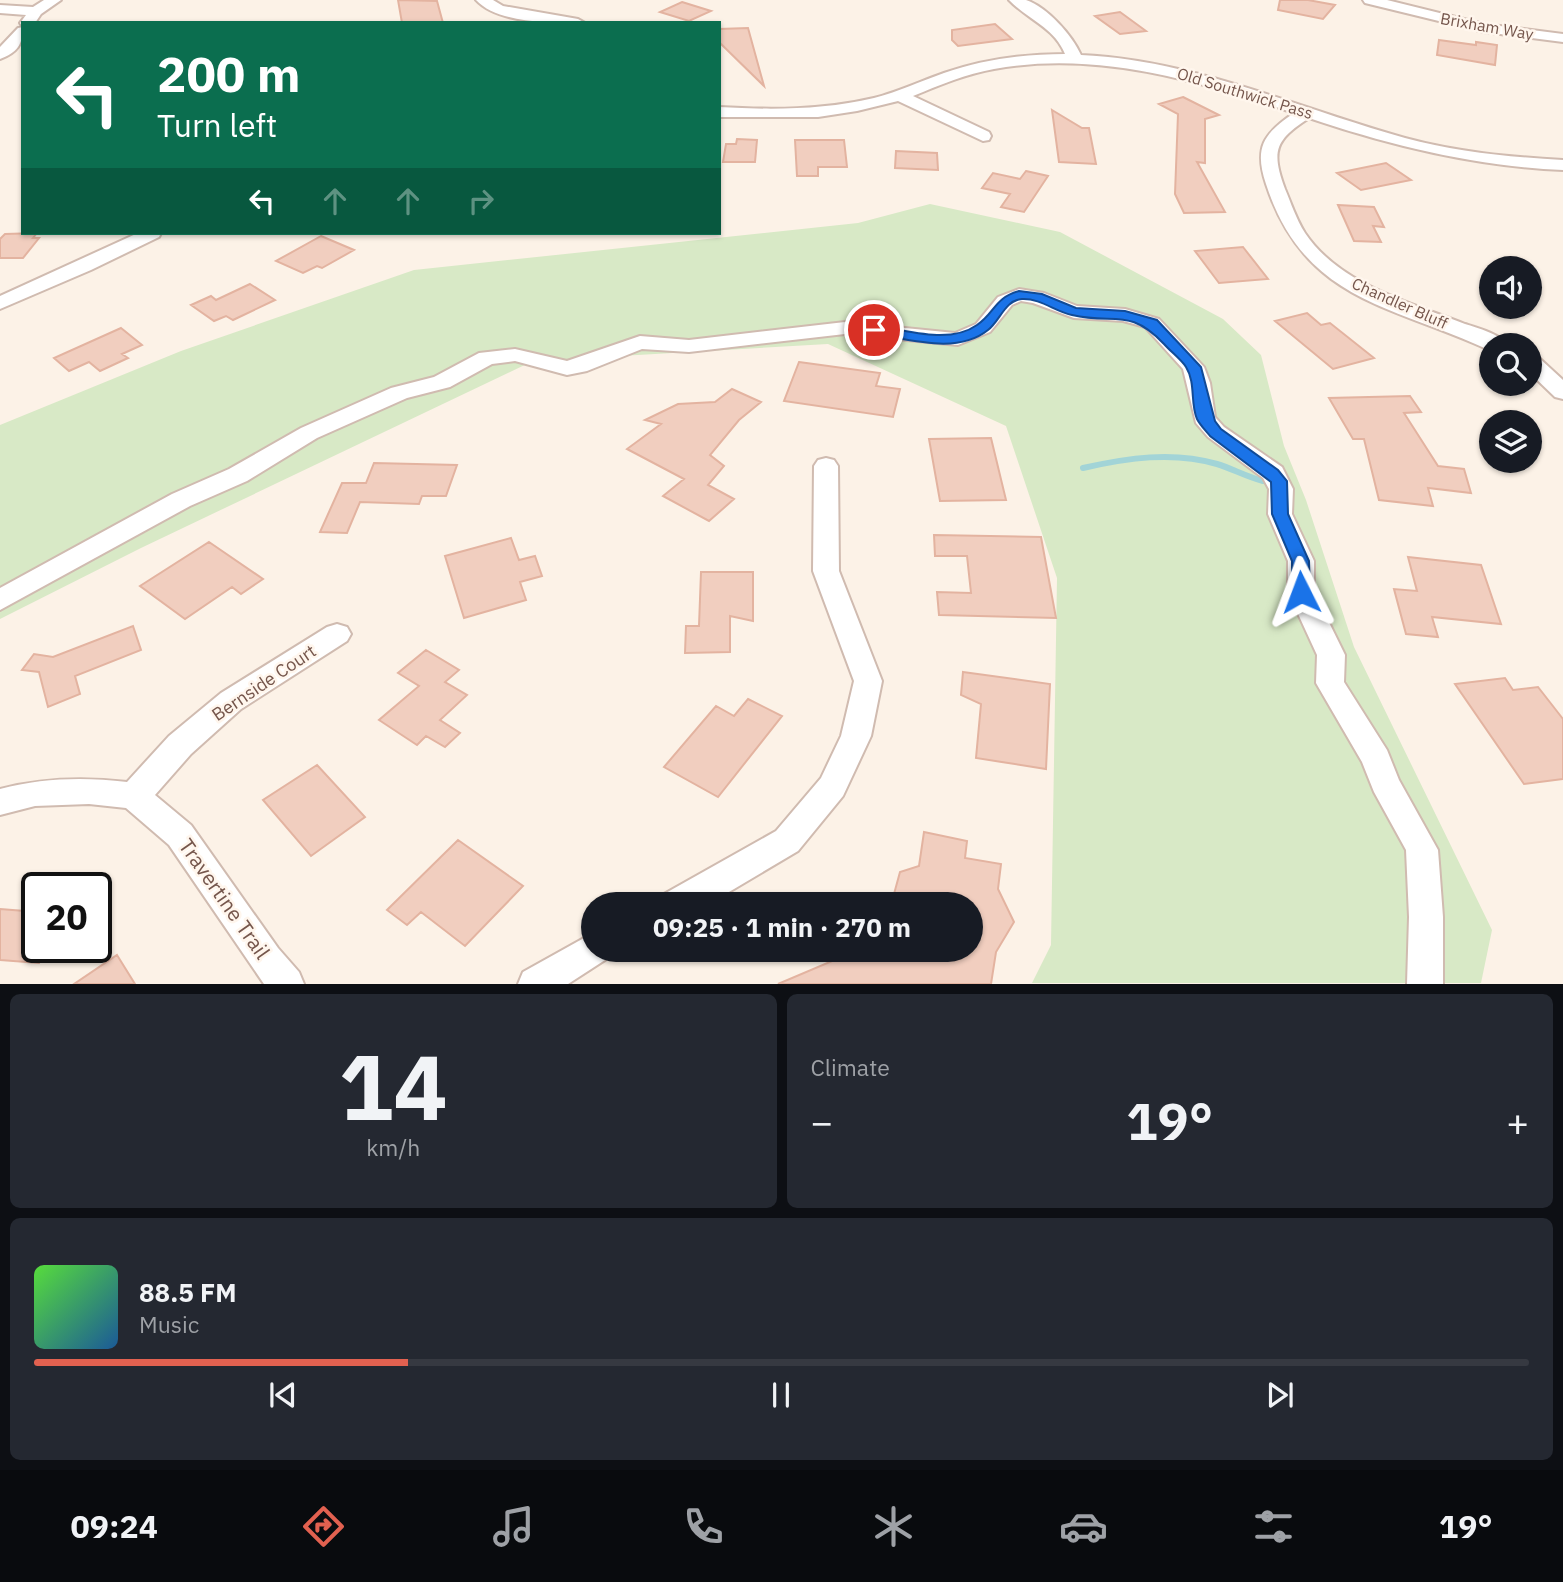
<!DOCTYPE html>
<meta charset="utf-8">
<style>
body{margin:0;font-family:"IBM Plex Sans",sans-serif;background:#242831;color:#f1f3f6;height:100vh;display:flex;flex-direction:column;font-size:26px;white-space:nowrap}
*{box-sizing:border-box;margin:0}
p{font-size:23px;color:#9ea1a6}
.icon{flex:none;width:38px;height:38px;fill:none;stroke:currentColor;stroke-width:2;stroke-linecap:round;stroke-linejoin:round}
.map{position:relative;height:984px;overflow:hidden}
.sheet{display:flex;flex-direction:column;gap:10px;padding:10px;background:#0d0f14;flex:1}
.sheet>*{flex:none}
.guide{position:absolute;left:21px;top:21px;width:700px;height:214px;border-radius:0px;box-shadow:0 2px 5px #0004;background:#0b6e4f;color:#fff;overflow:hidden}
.fabs{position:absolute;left:1479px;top:256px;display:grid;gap:14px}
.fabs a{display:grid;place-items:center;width:63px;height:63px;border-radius:50%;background:#171b24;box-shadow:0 2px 5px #0004;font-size:35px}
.speed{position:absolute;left:21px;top:872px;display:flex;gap:14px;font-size:35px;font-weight:700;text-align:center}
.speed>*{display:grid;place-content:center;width:91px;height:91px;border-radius:50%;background:#171b24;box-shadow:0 2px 5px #0004;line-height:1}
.speed .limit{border:4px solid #111;border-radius:10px;background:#fff;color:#111}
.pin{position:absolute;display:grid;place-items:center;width:60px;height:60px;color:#fff;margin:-30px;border:4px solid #fff;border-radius:50%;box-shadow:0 2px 7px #0007}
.me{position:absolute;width:77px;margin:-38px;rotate:357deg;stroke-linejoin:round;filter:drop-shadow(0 0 5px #0008)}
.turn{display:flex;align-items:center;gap:24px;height:147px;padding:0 21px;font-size:32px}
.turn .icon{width:91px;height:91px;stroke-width:2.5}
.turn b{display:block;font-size:49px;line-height:60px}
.lanes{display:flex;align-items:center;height:66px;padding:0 21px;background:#0003;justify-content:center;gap:35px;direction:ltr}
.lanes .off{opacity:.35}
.big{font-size:52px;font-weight:800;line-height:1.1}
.sheet .card{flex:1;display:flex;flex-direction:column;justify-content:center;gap:10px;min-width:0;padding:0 24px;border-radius:10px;background:#242831}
.sheet .dial{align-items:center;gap:0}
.dial b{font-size:91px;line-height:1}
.song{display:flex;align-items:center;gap:21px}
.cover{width:84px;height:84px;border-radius:10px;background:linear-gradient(135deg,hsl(110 70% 55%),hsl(210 70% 35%))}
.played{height:7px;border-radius:4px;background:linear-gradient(90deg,#e26150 25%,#363941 25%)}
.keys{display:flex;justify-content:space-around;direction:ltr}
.heat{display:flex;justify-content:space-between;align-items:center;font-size:38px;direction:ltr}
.sheet .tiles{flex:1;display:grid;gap:10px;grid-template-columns:1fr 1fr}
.card:last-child{grid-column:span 2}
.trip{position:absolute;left:581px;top:892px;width:402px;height:70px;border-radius:35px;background:#171b24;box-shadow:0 2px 5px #0004;font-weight:800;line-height:70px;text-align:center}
.tabs{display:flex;height:112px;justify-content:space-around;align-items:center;background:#090b0e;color:#9ea1a6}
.tabs .icon{width:49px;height:49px}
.tabs .active{color:#e26150}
.tabs b{font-size:32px;color:#f1f3f6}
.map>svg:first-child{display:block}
</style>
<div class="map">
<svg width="1563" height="984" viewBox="0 0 1563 984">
<rect width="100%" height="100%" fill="#fcf2e7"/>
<!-- green -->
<path fill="#d8e9c6" d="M930,204L1060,232L1223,319L1261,355L1284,446L1306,500L1354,647L1492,930L1481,983H1032L1051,945L1057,578L1006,426L828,344L533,361L141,548L0,619V425L181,351L414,270L858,223Z"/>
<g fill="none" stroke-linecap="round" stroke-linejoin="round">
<!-- stream -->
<path stroke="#a2d4d7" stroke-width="6" d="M1083,468C1127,458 1173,451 1217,464C1233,469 1247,477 1263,481"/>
</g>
<!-- building -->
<path fill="#f1cebf" stroke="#e3b3a0" stroke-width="2" d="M398,0L437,1L443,23H402Z
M1280,0H1308L1335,5L1323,19L1278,10Z
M682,2L711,11L689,21L660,12Z
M1120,12L1146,31L1120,34L1095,16Z
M995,24L1012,39L958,46L952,40V30Z
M748,28L764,86L719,42V29Z
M1439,40L1476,45V42L1497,45L1495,65L1437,55Z
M1183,97L1219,115L1205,119V163L1197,162L1225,212L1184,213L1175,194L1178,114L1159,104Z
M1052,110L1082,128H1089L1096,164L1059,162Z
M737,139L757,140L755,162H723L726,144H736Z
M795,140H844L847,167H818V176H797Z
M896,151L937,153L938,170L895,168Z
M1386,163L1411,180L1361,190L1337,173Z
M1026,171L1048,176L1024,212L1001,207L1010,194L982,188L993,173L1020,179Z
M1338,205L1374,207L1384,227L1373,226L1381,242L1354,241Z
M37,233L33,238H39L23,258H0V239L5,234Z
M321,236L354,250L322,268L317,266L303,273L276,261Z
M1243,247L1268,279L1219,283L1195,251Z
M250,284L275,300L233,320L226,316L214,321L191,305L211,296L216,300Z
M1307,313L1321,325L1330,323L1374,358L1333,369L1275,321Z
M121,328L142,345L122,354L128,358L100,371L89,362L69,371L54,358Z
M799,362L880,373L876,386L900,389L893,417L784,401Z
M732,389L761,402L739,420L710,455L724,466L708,485L734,499L709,521L663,496L684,479L627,449L661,424L645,420L678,404L715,402Z
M1410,396L1421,412L1404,413L1438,466L1464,469L1471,493L1428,488L1433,506L1379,500L1364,439H1353L1329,398Z
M991,438L1006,500L940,501L929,439Z
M374,463L457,465L446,496H422L419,504L360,502L347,533L320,532L342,483H366Z
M934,535L1041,537L1056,618L939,615L937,592L971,593L967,556H935Z
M511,538L519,560L535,556L542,576L520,582L526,600L464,618L445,556Z
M209,542L263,579L241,594L232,587L185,619L140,586Z
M1408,557L1481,565L1501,624L1432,617L1438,637L1406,634L1394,589L1417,591Z
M701,572H753V621L730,616V652L685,653L686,626H699Z
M133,626L141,650L75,676L80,694L48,707L39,672L22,670L34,654L53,657Z
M426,650L459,670L445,682L467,695L440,720L460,733L445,747L426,736L417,745L379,720L419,686L398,673Z
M963,672L1050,684L1046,769L976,758L981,704L961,695Z
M1505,678L1513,690L1538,687L1563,719V779L1524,784L1455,684Z
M748,699L782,716L718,797L664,767L716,706L734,716Z
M317,765L365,817L311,856L263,800Z
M924,832L967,841L965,858L1001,864L998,889L1014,922L996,952L991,984H778L858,950H971V905H891L900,872L919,866Z
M458,840L523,886L465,946L421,912L407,925L387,910Z
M0,909L37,912V947H48L39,963L0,960Z
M117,955L135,984H74Z"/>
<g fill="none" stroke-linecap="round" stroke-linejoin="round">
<!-- minor casing -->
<g stroke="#d0bbb0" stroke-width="4">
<path id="minor" d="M44,0H61L41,14L35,23H23L22,26L20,23L26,15L0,13V5L33,7Z
M476,0H493L503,6L578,19L585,23C554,23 498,24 476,0Z
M1009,0C1014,0 1021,0 1026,0C1047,7 1072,35 1081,55C1194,60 1297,108 1405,138C1456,152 1510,157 1563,160V170C1474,166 1392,146 1309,118C1275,140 1271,151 1285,189C1291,203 1296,219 1305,233C1340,285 1409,302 1465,324C1478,328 1500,334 1507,345H1491L1489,350C1391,305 1304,301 1266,184C1254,148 1263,134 1294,113C1198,81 1097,50 994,69C966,74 940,85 913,96L989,132L991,136L989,140L983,141L898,101L857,111L818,117H719V107C771,110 823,110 874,98C898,92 921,81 944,73C984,59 1024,54 1065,54C1054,27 1028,20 1009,0Z
M1363,0H1387L1484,24L1563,34V42L1484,32L1365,3Z
M23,27C23,44 17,53 0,59V47L18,28Z
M138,233H161L159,237L91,270L0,309V296Z
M1019,289L1044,293L1077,306L1125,309L1159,319L1204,367L1210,383L1215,417L1224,427L1282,467L1293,489L1292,514L1314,561V592L1345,655L1344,682L1387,750L1399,780L1438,850L1443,917V984H1407L1409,917L1406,850L1374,792L1362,762L1316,683L1317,655L1288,592V561L1268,514L1269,489L1263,478L1208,437L1196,423L1183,369L1145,327L1123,321L1074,318L1033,303L1021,301L1012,305L990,332L958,345L845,334L689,352L642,349L587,371L567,375L515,361L492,364L450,387L407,398L317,438L247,481L190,506L0,610V588L172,494L229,469L301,428L391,388L434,377L479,353L515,349L567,361L640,336L689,340L845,322L955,333L976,324L998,297Z
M1530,355L1538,357L1563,380V399L1555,397L1530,373Z
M826,458L834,460L838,466L839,571L882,681L871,736L843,796L798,851L707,905H659L664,894L776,831L821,778L841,736L854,681L813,571L814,466L818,460Z
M337,624L347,627L351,634L347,641L241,709L191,754L155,795L191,825L278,948L299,972L304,984H264L169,845L126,808L89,804L35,806L0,815V789C43,778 83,777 127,782L169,736L221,693L327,627Z
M593,933V950H610L605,960L568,984H518L523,972Z"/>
</g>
<!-- minor -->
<use href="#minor" fill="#fff" fill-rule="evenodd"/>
</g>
<!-- route -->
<path fill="#1a73e8" stroke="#114b97" stroke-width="2" d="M1019,291L1042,294L1076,308L1125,311L1157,320L1201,367L1215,421L1221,429L1278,470L1287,481L1288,514L1309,561L1310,592L1307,597H1295L1292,592V561L1272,514L1271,482L1210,436C1206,431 1200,425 1197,419C1190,403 1196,383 1186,367C1181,359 1171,352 1164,344C1129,307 1115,325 1072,315C1056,312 1040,298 1022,299C1005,300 1000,321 988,330C957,355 909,339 874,334L867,330L874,325C905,330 949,345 977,325C995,313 994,298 1019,291Z"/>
<g text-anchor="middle" stroke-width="5" stroke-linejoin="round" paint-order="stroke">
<!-- far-street labels -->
<g font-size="16" fill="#75564c" stroke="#fff6ed">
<text transform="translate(1487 26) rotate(10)" y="6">Brixham Way</text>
<text transform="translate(1245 93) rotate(17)" y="6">Old Southwick Pass</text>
<text transform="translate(1400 303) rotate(24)" y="6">Chandler Bluff</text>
</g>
<!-- street labels -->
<g font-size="18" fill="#75564c" stroke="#fff6ed">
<text transform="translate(264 683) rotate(-34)" y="6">Bernside Court</text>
</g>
<!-- near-street labels -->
<g font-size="21" fill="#75564c" stroke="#fff6ed">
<text transform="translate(224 899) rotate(55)" y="7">Travertine Trail</text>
</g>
</g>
</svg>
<div class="fabs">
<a><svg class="icon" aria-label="sound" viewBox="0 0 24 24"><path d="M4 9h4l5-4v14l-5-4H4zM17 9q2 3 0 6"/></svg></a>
<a><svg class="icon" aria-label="search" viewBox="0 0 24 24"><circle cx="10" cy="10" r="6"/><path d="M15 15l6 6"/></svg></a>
<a><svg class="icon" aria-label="layers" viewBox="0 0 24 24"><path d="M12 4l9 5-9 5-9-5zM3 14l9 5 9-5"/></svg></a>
</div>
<div class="speed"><div class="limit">20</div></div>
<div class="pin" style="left:874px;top:330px;background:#d93025"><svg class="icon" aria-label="arrive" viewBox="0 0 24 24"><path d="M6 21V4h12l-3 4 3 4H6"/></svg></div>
<svg class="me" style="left:1301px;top:592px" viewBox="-20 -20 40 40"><path d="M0-17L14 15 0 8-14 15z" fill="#1a73e8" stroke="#fff" stroke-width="4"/></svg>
<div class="trip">09:25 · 1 min · 270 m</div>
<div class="guide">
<div class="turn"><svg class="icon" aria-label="left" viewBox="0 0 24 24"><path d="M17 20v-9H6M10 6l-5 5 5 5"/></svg><div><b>200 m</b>Turn left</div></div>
<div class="lanes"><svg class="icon" aria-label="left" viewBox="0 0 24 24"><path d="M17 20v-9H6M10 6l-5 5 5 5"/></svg><svg class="icon off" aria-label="ahead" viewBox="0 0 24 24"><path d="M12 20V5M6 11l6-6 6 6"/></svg><svg class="icon off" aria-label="ahead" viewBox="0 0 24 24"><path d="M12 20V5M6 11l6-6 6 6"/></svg><svg class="icon off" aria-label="right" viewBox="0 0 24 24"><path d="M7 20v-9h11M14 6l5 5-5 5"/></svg></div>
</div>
</div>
<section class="sheet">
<div class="tiles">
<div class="card dial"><b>14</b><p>km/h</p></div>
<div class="card"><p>Climate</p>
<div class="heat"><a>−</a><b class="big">19°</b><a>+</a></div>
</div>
<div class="card">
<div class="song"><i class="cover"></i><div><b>88.5 FM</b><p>Music</p></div></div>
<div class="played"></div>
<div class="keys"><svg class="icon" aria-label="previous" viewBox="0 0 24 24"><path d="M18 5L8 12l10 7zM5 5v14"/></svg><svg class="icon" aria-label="pause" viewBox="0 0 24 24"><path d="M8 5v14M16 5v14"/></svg><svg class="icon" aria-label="next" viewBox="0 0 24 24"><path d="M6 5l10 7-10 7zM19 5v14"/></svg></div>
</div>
</div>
</section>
<nav class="tabs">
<b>09:24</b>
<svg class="icon active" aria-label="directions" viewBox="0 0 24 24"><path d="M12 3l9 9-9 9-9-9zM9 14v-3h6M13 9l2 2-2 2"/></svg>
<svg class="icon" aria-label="music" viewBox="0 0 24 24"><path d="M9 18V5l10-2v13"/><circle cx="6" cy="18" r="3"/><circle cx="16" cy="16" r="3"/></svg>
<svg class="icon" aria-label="phone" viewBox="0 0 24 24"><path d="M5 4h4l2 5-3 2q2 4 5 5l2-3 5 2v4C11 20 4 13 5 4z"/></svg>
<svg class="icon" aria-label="climate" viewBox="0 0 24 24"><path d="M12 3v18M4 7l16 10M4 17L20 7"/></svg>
<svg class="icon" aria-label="car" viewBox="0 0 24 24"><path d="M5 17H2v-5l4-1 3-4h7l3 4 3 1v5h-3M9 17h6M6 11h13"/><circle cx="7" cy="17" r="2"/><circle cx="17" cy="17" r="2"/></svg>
<svg class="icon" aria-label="filters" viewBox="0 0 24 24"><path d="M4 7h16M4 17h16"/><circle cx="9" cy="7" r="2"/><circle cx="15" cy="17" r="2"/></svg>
<b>19°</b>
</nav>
